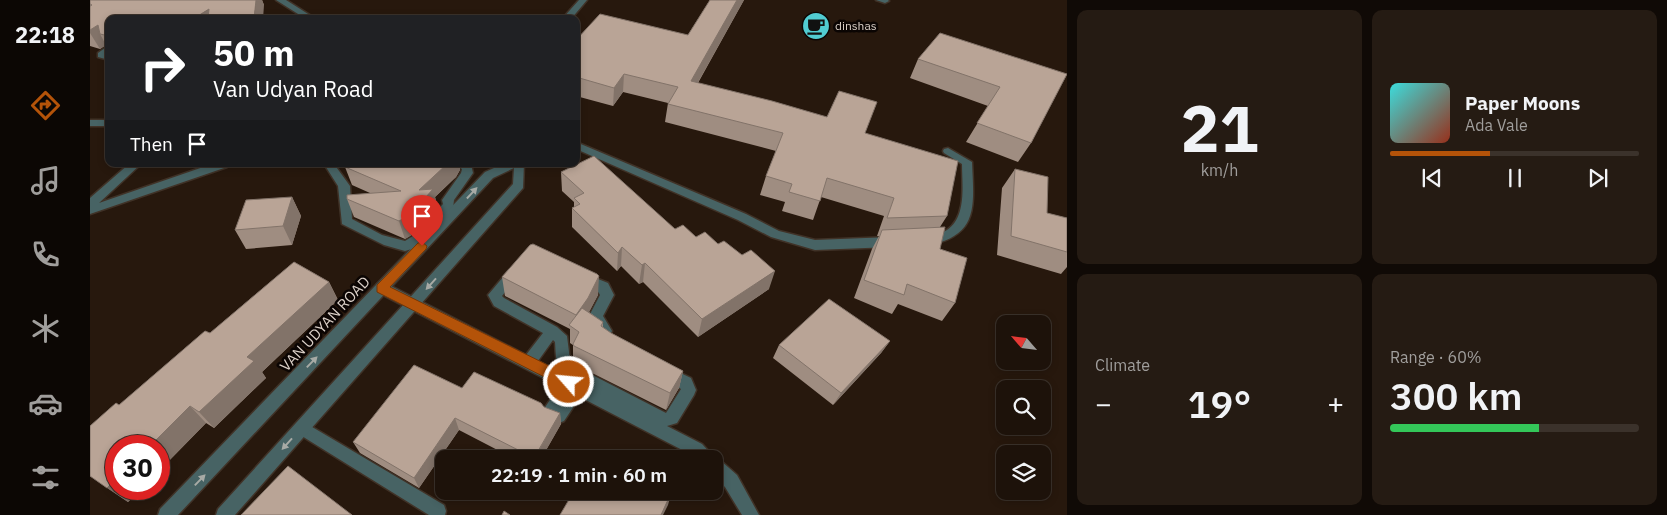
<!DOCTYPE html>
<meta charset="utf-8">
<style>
body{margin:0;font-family:"IBM Plex Sans",sans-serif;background:#251b13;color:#f1f3f6;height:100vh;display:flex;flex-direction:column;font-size:19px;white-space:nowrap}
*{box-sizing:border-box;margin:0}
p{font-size:16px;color:#a09e9c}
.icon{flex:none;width:28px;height:28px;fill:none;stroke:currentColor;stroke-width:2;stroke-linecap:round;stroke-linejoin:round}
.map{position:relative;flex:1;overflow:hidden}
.drawer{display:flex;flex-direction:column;gap:10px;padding:10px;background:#100a06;width:600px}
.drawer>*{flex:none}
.guide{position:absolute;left:15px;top:15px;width:475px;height:152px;border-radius:10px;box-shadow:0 2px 8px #0003,0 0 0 1px #3b322b;background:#202124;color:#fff;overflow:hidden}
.needle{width:32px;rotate:298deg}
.controls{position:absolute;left:906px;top:315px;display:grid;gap:10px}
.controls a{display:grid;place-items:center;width:55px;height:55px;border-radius:10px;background:#1d120a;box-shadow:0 2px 8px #0003,0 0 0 1px #3b322b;font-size:25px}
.speed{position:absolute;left:15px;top:435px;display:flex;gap:10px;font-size:25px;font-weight:700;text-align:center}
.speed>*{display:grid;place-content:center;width:65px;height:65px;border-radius:50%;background:#1d120a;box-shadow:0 2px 8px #0003,0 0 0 1px #3b322b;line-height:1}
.speed .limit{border:8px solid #d22;background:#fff;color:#111}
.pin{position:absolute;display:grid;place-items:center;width:42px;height:42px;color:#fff;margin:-51px -21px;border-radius:50% 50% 50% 0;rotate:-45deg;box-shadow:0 0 5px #0007}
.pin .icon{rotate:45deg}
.me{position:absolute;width:55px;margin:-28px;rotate:297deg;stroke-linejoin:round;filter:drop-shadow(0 0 4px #0008)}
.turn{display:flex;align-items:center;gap:18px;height:105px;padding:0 25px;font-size:22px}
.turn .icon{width:65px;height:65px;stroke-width:2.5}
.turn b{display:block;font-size:35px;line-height:42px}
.then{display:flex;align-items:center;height:48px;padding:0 25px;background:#0003;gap:10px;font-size:19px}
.big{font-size:38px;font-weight:600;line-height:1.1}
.drawer .card{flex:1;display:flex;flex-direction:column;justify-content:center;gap:8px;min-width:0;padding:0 18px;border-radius:10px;background:#251b13}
.drawer .dial{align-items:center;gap:0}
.dial b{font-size:65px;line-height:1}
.song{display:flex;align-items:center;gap:15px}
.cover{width:60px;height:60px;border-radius:8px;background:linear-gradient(135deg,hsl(180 70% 55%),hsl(10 70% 35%))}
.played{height:5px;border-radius:2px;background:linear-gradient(90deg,#b45309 40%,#3b322b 40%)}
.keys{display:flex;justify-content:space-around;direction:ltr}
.heat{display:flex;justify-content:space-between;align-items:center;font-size:28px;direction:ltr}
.charge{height:8px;border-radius:4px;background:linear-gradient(90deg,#34c759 60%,#3b322b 0)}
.drawer .tiles{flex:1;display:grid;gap:10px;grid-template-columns:repeat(2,1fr)}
.trip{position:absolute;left:345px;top:450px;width:288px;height:50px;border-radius:10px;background:#1d120a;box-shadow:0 2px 8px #0003,0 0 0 1px #3b322b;font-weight:600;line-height:50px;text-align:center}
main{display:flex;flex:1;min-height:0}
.dock{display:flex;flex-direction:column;width:90px;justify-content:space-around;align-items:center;background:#0c0704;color:#a09e9c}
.dock .icon{width:35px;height:35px}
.dock .current{color:#b45309}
.dock b{font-size:22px;color:#f1f3f6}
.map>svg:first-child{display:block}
</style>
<main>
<nav class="dock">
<b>22:18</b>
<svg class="icon current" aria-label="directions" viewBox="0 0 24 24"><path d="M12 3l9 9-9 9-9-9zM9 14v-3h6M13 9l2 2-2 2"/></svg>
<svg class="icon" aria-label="music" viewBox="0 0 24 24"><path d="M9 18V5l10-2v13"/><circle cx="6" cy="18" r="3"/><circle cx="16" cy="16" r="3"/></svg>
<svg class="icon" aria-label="phone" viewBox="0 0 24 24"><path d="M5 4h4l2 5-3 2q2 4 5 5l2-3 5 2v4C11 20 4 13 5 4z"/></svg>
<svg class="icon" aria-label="climate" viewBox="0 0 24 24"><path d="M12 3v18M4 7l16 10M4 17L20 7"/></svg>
<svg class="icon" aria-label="car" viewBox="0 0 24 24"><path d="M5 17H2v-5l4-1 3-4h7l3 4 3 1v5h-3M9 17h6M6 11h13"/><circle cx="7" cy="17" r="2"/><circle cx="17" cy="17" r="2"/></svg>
<svg class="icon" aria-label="filters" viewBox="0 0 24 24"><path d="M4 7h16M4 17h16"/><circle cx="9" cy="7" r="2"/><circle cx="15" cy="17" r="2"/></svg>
</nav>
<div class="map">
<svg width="977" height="515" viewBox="0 0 977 515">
<rect width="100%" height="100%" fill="#27180d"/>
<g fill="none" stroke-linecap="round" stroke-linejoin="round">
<!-- minor casing -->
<g stroke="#403227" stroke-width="3">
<path id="minor" d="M489,0H497L481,19H472Z
M786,0H798L799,1L795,3Z
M19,45V60L8,57V53Z
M0,120H19V126H0Z
M486,142L656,214L689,231L725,240L801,237L807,242L801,247L725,250L681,237L648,220L486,149Z
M858,148L882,162C884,208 889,236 835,246L829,241L831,238C840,235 849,235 857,230C877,217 872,184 872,164L854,153L853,151L854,149Z
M39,164H51L9,203L122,164H138L137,167L0,214V198Z
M234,164H244L260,186L262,219L292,235L315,241L326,234L353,204L352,200L371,173L372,169L364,164H381L383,173L364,200L363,208L325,248L315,251L294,245L252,224L248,186Z
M424,268L429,270L430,273L412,296L414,298L467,327L477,336L480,360L483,365L576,413L591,389L571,376L569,372L571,368L576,366L601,378L606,390L604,395L587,423L577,426L612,444L624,457L630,460L647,475L669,515H652L635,487L624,476V459H605L600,454L490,397L474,421L469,423L462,418L455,417L452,412L469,386L287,292L285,288L287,284H297L436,355L453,333L404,306L398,295L419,270ZM463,340L465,342C466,355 465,369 477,376L448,361Z
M493,273L518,283L524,295L513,316L522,331L520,335L515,337L510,335L499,316L510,295C506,285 492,287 487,278L488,274Z
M212,421L354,505L356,511L355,515H339L207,433L204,428L207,423Z"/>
</g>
<!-- tertiary casing -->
<g stroke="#403227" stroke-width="3">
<path id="tertiary" d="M186,0H196L226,19H216Z
M413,164H434L433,188L145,515H126L128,509L423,184L424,168L403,178L88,515H68L70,509L395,172Z"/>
</g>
<!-- minor -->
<use href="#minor" fill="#476364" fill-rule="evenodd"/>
<!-- tertiary -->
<use href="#tertiary" fill="#476364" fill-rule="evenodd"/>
</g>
<!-- wall -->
<path fill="#9f8d81" d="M0,0H172L174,5L19,19V49L16,45L10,49L0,46Z
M620,0H654L608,83L775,133L857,216L850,227V249L865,303L852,321L808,304L802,314L764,298L782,249L789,236H787L794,216L731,197L723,220L692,211L695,202L670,195L676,176L686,151L575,122L578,103L533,92L523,106L486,96V40L598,35Z
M828,59L977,74L941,143L928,162L876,142L898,106L820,78Z
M259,164H369L370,170L366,177L345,197L348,207L325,233L315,239L264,217L257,199L280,193L262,185L255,167Z
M925,169L957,213L977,218V267L971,274L907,255L912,188Z
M471,172L585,229L606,237L679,289L608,337L553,282L549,284L531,266L527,271L482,227V208L484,207V202L472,191Z
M202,197L211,216L202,245L156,249L145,230Z
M204,262L239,282L248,300L172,372L176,378L124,428L116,423L69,471V446H26V489H51L38,502L0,476V426L26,403L29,405L115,331L120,333Z
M412,277L508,295L499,312L513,322V327L521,333L593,371L589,388L576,410L484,364L483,361V345L480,343V329L415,296Z
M800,341L791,353L743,405L683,358L689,345Z
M372,388L454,407L470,413L471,424L451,459H425L369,430L329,488L270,453L263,442Z"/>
<!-- shaded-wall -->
<path fill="#827369" d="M166,0H172L174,5L173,19H164Z
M647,0H654L598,100L601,81Z
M119,9L124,19H103Z
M8,25L10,34L16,45L10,49L0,33V30Z
M534,74L533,92L523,106L524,88Z
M357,164H369L370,170L366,177L345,197L348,207L325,233L315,239L309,221L329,190Z
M202,197L211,216L202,245L193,226Z
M532,247L531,266L527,271L528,253Z
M555,263L553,282L549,284L552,265Z
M685,271L679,289L608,337L612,319Z
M509,276L508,295L497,316L486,330V315Z
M239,282L248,300L172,372L176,378L124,428L109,412L157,357Z
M800,341L791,353L743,405L751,393Z
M593,371L589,388L576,410L580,393Z
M100,406L116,423L69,471V446H60Z
M470,413L471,424L451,459H444Z
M365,418L369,430L329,488L324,478Z
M26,479V489H51L38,502L17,488Z
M582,491L578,505L573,515H571Z"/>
<!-- building -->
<path fill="#b9a496" stroke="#827369" d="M0,0H166L164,19H118L119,9L103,19H19V36L10,34L8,25L0,30V6L2,5L0,4Z
M620,0H647L601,81L682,101L737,117L749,91L787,102L775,133L868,161L857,216L797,218L804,198L737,178L730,201L699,192L702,184L676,176L693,133L578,104L588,87L534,74L524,88L486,77V40L510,14L598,35Z
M850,33L977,74L941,143L887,123L910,87L828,59Z
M504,156L585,229L593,225L606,237L615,232L628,244L634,241L652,255L661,250L685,271L612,319L555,263L552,265L532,247L528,253L482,208L490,204L484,198L494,193L471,172Z
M259,164H357L329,190L343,189L320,215L309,221L257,199V195L311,191L255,167Z
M925,169L958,177L957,213L977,218V252L921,236Z
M202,197L193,226L145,230L156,200Z
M855,227L850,249L877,258L865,303L817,284L814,295L774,280L792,230Z
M443,244L507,274L509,276L498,298L486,315L412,277L440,245Z
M204,262L239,282L157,357L164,361L109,412L100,406L60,446H26V479L17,488L0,476V426L26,403L29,405L115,331L120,333Z
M739,299L800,341L751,393L689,345Z
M492,308L513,322L511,326L521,333L593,371L580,393L484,346L483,344L489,332L479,325Z
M324,365L372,388L384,372L451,403L454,407L470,413L444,458L365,418L324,478L263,442Z
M507,451L522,459H502Z
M198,466L262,515H151Z
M484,491H582L571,515H470Z
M414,511L420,515H412Z"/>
<!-- one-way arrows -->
<defs><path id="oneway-solid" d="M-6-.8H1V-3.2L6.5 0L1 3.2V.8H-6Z" transform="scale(1.25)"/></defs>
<g fill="#a7aaa5">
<use href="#oneway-solid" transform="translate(382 193) rotate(-47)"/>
<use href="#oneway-solid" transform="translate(341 284) rotate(132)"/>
<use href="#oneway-solid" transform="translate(222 362) rotate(-46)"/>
<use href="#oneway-solid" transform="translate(197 444) rotate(132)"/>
<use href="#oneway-solid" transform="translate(110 480) rotate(-46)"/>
</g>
<!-- route -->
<path fill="#b45309" stroke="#753606" d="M332,242L337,246L336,249L300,287L484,378L486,382L484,387H474L287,292V285L328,243Z"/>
<!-- icons -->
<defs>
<g id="cafe-disc" transform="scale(1.4375)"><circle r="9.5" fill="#51ccd1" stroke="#0b0503"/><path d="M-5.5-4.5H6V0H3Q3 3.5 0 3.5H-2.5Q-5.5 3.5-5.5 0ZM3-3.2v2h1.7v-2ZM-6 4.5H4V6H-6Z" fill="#111"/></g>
</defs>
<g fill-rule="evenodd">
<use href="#cafe-disc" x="726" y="26"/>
</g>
<g text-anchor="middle" stroke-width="5" stroke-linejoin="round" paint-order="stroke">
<!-- far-poi labels -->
<g font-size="12" fill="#dbd0c8" stroke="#0b0503" text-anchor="start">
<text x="745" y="30">dinshas</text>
</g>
<!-- street labels -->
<g font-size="15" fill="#dbd0c8" stroke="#0b0503">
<text transform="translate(235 324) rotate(-47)" y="5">VAN UDYAN ROAD</text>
</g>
</g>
</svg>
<div class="controls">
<a><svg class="needle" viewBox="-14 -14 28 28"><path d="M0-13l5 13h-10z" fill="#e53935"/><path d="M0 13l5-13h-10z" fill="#a09e9c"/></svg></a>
<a><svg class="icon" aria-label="search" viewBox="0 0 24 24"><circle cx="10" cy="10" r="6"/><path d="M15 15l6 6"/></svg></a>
<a><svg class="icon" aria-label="layers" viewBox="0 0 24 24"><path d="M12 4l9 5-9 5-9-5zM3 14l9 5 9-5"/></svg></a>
</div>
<div class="speed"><div class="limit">30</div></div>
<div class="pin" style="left:332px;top:246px;background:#d93025"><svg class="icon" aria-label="arrive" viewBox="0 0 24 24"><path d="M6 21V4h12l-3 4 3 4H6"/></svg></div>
<svg class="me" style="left:479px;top:382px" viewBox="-20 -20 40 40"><circle r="17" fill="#b45309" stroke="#fff" stroke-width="3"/><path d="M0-11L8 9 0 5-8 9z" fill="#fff"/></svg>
<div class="trip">22:19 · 1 min · 60 m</div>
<div class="guide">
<div class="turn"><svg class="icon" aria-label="right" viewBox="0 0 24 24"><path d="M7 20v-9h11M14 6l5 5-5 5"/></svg><div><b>50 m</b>Van Udyan Road</div></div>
<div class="then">Then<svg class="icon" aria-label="arrive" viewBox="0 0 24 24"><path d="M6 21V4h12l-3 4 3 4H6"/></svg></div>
</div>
</div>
<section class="drawer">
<div class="tiles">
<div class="card dial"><b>21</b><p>km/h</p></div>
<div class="card">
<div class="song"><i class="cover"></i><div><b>Paper Moons</b><p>Ada Vale</p></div></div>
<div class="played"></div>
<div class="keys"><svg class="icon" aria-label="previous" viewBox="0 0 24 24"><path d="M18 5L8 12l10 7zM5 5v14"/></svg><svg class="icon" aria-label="pause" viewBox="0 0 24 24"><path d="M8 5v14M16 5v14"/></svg><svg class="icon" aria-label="next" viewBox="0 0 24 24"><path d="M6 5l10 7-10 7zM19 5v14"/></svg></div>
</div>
<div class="card"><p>Climate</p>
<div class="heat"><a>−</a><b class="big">19°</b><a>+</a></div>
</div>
<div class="card"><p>Range · 60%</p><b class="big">300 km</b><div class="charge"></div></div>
</div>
</section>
</main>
